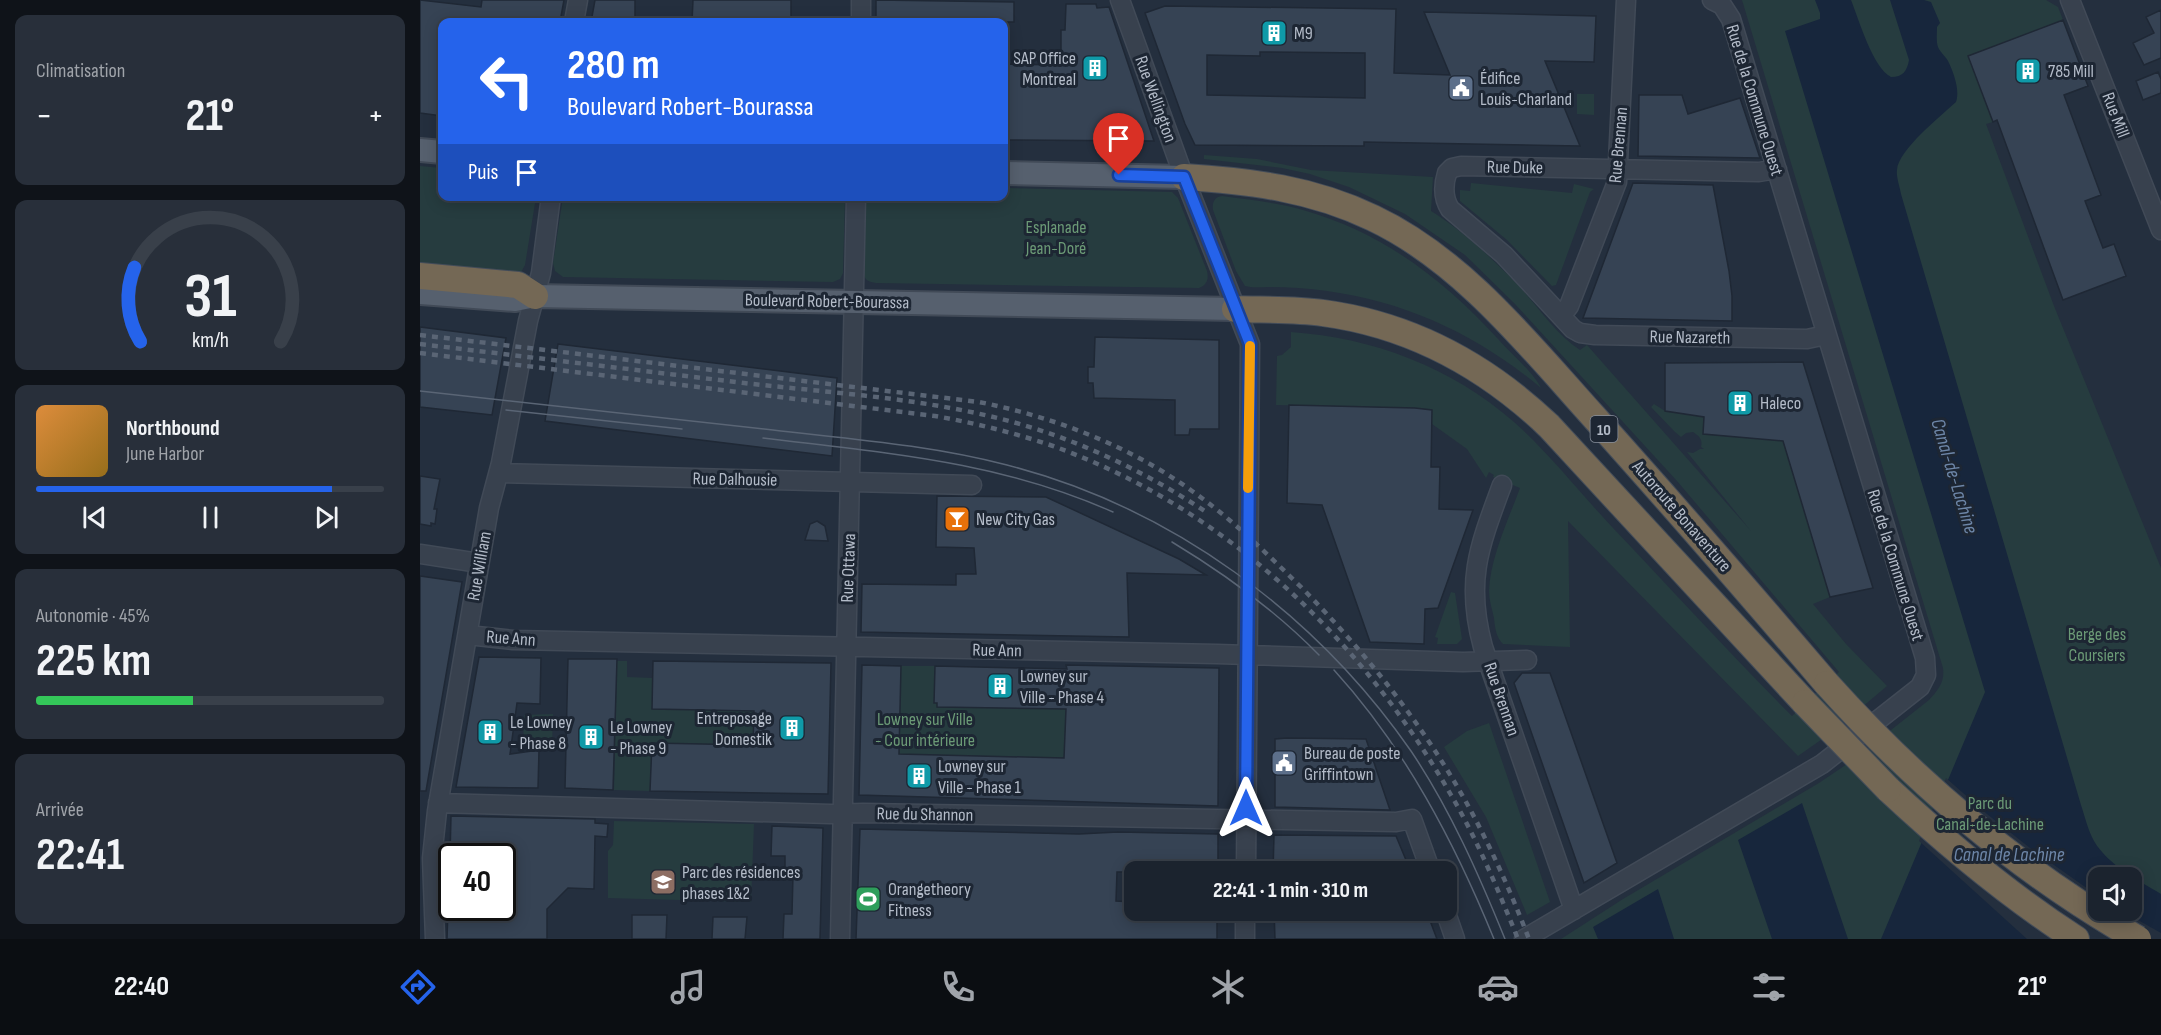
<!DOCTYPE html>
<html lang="fr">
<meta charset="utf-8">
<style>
body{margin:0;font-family:"Sofia Sans Condensed",sans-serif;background:#282f3a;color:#f1f3f6;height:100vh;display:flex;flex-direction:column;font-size:22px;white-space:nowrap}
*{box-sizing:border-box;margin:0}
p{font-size:20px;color:#a0a4aa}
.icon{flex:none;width:33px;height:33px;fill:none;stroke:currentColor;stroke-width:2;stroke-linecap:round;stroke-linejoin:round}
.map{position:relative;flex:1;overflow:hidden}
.details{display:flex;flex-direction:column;gap:15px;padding:15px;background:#0f1319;width:420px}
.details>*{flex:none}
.guide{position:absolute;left:18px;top:18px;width:570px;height:183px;border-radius:12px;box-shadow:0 3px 15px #0003,0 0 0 2px #39404a;background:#2563eb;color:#fff;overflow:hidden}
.tools{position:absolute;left:1668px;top:867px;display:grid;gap:12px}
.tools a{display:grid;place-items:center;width:54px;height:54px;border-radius:12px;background:#1b232e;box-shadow:0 3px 15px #0003,0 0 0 2px #39404a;font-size:30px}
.speed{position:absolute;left:18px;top:843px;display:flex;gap:12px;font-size:30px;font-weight:700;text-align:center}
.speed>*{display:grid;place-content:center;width:78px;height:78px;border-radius:50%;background:#1b232e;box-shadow:0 3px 15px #0003,0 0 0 2px #39404a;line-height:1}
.speed .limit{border:3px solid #111;border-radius:9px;background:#fff;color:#111}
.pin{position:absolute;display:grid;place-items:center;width:51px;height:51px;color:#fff;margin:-62px -26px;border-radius:50% 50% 50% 0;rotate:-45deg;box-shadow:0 0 6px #0007}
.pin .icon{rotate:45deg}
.me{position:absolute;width:66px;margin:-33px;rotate:0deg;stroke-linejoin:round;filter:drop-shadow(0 0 4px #0008)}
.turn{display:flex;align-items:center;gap:21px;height:126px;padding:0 30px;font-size:27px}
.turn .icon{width:78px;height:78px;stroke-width:2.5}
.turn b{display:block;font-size:42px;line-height:51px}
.then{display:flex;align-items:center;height:57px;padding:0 30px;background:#0003;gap:12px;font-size:22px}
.big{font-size:45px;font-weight:700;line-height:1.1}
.details .card{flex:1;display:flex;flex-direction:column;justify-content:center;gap:9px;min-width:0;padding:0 21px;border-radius:12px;background:#282f3a}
.details .dial{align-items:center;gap:0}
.dial svg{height:156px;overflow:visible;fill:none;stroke:#39404a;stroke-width:7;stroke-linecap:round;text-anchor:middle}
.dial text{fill:#f1f3f6;stroke:none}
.song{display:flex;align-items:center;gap:18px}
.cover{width:72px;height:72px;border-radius:9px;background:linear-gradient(135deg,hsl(30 70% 55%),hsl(40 70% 35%))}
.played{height:6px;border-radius:3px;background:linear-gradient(90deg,#2563eb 85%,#39404a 85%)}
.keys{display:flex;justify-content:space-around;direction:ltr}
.heat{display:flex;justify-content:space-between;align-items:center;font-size:33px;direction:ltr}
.charge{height:9px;border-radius:4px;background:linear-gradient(90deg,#34c759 45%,#39404a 0)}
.trip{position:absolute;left:704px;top:861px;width:333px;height:60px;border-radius:12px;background:#1b232e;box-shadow:0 3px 15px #0003,0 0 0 2px #39404a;font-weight:700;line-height:60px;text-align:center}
.tabs{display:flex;height:96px;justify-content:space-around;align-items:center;background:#0b0e12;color:#a0a4aa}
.tabs .icon{width:42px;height:42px}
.tabs .selected{color:#2563eb}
.tabs b{font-size:27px;color:#f1f3f6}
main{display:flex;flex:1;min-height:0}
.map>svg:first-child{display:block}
</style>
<main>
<section class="details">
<div class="card"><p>Climatisation</p>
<div class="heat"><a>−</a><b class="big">21°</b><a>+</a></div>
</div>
<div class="card dial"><svg viewBox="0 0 100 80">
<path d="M14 69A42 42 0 1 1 86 69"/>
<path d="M14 69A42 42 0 0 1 11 31" stroke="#2563eb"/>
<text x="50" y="56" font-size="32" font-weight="700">31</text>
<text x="50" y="72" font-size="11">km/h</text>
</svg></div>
<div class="card">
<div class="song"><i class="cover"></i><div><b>Northbound</b><p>June Harbor</p></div></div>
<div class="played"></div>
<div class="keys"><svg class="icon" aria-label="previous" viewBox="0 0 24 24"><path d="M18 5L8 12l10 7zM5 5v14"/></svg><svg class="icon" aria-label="pause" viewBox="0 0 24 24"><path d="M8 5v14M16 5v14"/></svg><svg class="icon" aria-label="next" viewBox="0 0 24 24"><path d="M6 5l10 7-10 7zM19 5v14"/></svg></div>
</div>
<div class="card"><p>Autonomie · 45%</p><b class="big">225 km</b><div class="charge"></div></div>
<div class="card"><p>Arrivée</p><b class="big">22:41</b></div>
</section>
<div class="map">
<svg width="1741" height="939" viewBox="0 0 1741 939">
<rect width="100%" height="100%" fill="#242f3e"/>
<!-- green -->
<path fill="#263c3f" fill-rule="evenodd" d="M1322,0H1626L1638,7L1643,20L1548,56L1573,122L1566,124L1634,306L1741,568V939H1141L1203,899L1399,783L1433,760L1509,700C1518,690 1525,682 1523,668ZM1678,878H1712V910H1678Z
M1157,94H1174V115L1157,114Z
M784,155L837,159L891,170L1013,177L1011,211C1043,231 1073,259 1099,286C1119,308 1136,334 1160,350L1167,345L1331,531L1267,452L1273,453L1280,449H1284L1281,447C1283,439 1279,436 1273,432L1266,433L1261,437L1255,432L1231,407L1234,404L1245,411L1284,417V434L1363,441L1410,597L1393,604L1426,644L1467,686L1415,730L1378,756L1148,521L1150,647L1083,644C1076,637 1075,628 1074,618C1072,609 1069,600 1069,591C1070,558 1089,518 1100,488L1073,477L1074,475L1069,472L1066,478L1047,449L1012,424V410L995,408L856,405L857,356L862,355L871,347V332C954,338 1031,367 1094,422C1130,454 1160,493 1193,528C1253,591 1311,655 1372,716L1419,672L1257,481L1095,304L1045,255L985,214L929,187L890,174L862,168L784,159Z
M0,166L22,168V196L116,197L105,265L100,274L0,267Z
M1051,183L1152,193L1154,184L1174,189L1170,192L1136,285L1132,286L1087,240L1040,201V190L1050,191Z
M584,188L752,192L758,198L787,271C789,279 787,285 779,288L456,283C449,282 444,280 443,272L445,197L584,196Z
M802,196C829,200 856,202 883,210C964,233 1024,280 1079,340C1091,354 1114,373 1121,388C1059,336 988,302 907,291C888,288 867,287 848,287C840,287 832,288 825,286L816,271L793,210C792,203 794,197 802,196Z
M143,197H425L423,273L420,279L413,282L143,277L135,271L133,263Z
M1031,592L1035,593L1042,639L1037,644H1017L1018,638L1015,637Z
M197,661H207V677L233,678L232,709L334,711L333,745L232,743L230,791L194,790Z
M481,666H515L514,703H517V707L646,709L644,758L479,754Z
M133,714L132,746L103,747L104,715Z
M1069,723L1130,902L1107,915L1066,817L1024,747L1047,731Z
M194,821L334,824L331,902L188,898V851L193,845Z"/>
<!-- water -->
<path fill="#17263c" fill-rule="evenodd" d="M1395,0H1431C1439,20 1453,68 1471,77C1483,77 1487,71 1489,60L1470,0H1504L1511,2L1520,23L1517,27C1517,33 1516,41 1518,47C1521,54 1527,57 1529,63C1534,74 1540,90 1536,102C1521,116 1478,150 1477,170C1476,177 1480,187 1481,194L1661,805C1665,817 1668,830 1674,841C1688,865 1718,880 1741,894V939H1461L1565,692L1365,31L1400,19V13ZM1678,878H1712V910H1678Z
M1382,803L1428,939H1352L1318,840Z
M1238,889L1254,939H1178L1173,927Z"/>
<!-- pier -->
<path fill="#242f3e" d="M1526,778L1567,814L1610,848L1678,896V910L1702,911L1741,933V939H1607L1499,841Z"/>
<!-- building -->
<path fill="#364354" stroke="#1f2835" stroke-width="1.5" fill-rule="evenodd" d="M0,0L61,7L62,0H144L140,22H22V116L0,113Z
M175,0H215V22H171Z
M273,0H371V22H272Z
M456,0L594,2V22H456Z
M646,4H676L677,8L689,7L734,141L584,140V64L641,65V30H645Z
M745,6L976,9L974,73L1030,75L1004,12L1176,16L1174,62L1125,61L1160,146L944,142V146L775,145L765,124L725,13ZM840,52L945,53V98L787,95V55L840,56Z
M1741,10V58L1724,65L1713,43L1734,33L1726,17Z
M1643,20L1668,86L1644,95L1681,195L1665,201L1683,248L1694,244L1706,276L1643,300L1577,120L1573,122L1548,56Z
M1738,72L1741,79V93L1723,100L1716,81Z
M1219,95H1262L1268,114L1320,98L1340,158L1218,156Z
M1213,183L1293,185L1309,271L1312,296V321L1163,318Z
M0,327L86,338L72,415L0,407Z
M675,337L799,340V429H770L769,435H755V400L674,398L673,383H668V367H674Z
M138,344L417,378L412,456L125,421Z
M1383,362L1453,588L1410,597L1363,441L1283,434L1284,417L1245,411V363Z
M869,405L995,408L1012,410L1011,467H1020L1019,509L1053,510L1018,608L1005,609L1004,644L950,642L902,505L867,503Z
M0,476L20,479L14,509H17L15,524L11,523V526L0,524Z
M517,496L626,497L759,559L786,575L707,573L709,637L441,632L442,584L536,585V574H556L554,548L516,547Z
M397,521L405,526L408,541L385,540L390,524Z
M0,576L42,582L6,791H0Z
M59,657L121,658L120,704L97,703L90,754L119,750L118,788L36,787Z
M148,659H197L193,790L145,788Z
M233,661L411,663L408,794L230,791L232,743L333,745L334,711L232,709Z
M442,665L481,666L479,754L644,758L646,709L517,707V703H514L515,666L647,669L646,665L799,668L798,806L439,795Z
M1102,673H1130L1197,863L1164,883L1094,683Z
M867,738L946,739L970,810L855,807V739Z
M31,816L175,819V823L188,824L187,837L175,836L174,889L148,888L127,909V939H27L28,908H82V856H30Z
M352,826L403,828L400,939H363L364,914H372L373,875H365V856H351Z
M440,829L659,834L698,832L798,834V872H697L696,901L714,902V910H797V939H436Z
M854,835L976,836L991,872H853Z
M854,910H1006L1017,939H855Z
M212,915H247L246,939H212Z
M293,917H327L325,939H292Z"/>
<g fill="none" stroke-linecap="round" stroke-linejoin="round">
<!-- minor casing -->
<g stroke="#414a57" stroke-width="21">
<path id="minor" d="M700,0L764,177L830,344L826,872
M1650,0L1741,230
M154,22L158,0
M441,22V0
M1357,169L1339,172L1041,166L1032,168L1027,173C1023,186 1023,198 1030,209L1084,255L1153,329L1160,333L1175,335L1387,339L1406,335
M1142,315L1149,306L1197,182L1206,0
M79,473L552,485
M1082,485C1059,547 1045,581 1063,647L1154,910
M0,554L59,563
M48,635L93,640L797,654L1043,662L1107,660
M18,803L410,814L443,813L976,822L992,819L1011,872
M1025,910L1035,939
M15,939L12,858L17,811L69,508L81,463L108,321L121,273L131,196
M420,939L436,196
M825,939V910
M1104,939L1402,764L1500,687L1506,675L1505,658L1311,19L1302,5L1292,0"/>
</g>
<!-- major casing -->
<g stroke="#414a57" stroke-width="26">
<path id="major" d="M0,150L22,152
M584,173L764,177
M0,293L95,300L115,296L815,309"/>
</g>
<!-- highway casing -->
<g stroke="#434c59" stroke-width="28">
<path id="highway" d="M764,177C831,181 893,189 953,218C1042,260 1109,345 1174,417C1253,505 1330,594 1407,684
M0,276L98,285L115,296
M815,309C844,310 874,309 903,313C992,325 1065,365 1129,426L1385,703
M1468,789C1527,844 1588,895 1656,939"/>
</g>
<!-- minor -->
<use href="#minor" stroke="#38414e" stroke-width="18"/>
<!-- major -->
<use href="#major" stroke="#56606e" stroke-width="22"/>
<!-- highway -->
<use href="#highway" stroke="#746855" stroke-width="26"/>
<!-- tram -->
<path stroke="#5a6575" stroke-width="1.5" d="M0,391C117,405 235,417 353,430C431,439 510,445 587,465C751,507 895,613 991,751C1030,809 1059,875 1085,939
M86,410L262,429
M343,438C465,453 579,461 693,512
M752,542C805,574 856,611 899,655
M914,670C985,748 1034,841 1074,939"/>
<!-- rail -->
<path stroke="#5a6575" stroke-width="4.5" stroke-dasharray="6 6" stroke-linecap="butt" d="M0,335L559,402C634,417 710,446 772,491C812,519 846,553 881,587C947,654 1006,728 1051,811C1073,852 1092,895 1109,939
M0,344C108,357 216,370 324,383C412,393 503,398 589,421C660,440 728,473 789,514
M0,353L515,416C555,423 595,433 633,446C805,508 941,638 1031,795C1058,841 1078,890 1098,939"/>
<!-- highway-bridge casing -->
<g stroke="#434c59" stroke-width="28" stroke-linecap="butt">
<path id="highway-bridge" d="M1407,684C1497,784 1601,872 1718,939
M1385,703L1468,789"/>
</g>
<!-- highway-bridge -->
<use href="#highway-bridge" stroke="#746855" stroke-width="26"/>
</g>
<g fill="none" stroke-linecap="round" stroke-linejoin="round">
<!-- route casing -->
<g stroke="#184099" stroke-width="15">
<path id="route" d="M699,175L764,177L830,344L826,808"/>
</g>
<!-- route -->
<use href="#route" stroke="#2563eb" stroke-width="10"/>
<!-- slow -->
<path stroke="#f59e0b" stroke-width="10" d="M828,488L830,346"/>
</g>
<!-- icons -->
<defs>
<g id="building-square" transform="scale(1.35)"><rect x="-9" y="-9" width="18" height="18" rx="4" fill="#0f9aa8" stroke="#1d2633"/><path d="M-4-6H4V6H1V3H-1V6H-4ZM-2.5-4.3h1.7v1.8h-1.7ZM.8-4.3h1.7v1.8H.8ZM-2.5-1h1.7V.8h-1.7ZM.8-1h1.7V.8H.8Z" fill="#fff"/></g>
<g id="civic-square" transform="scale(1.35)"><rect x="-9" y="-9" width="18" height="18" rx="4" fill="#5c6f8a" stroke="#1d2633"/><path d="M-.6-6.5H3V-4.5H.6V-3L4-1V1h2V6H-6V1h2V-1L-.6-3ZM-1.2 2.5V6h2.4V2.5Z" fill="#fff"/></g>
<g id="bar-square" transform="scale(1.35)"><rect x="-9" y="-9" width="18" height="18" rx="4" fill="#e8710a" stroke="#1d2633"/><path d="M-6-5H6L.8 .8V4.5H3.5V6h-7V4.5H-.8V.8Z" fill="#fff"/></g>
<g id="university-square" transform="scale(1.35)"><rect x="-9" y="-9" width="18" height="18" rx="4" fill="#8d6e63" stroke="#1d2633"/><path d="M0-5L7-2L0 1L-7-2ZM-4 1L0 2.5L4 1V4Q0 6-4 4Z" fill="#fff"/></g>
<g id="stadium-square" transform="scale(1.35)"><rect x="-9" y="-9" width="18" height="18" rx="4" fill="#2e9e5b" stroke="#1d2633"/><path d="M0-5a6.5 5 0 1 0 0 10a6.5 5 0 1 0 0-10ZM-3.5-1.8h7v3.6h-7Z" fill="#fff"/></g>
</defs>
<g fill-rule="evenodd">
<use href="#building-square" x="854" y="33"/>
<use href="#building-square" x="675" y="68"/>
<use href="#building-square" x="1608" y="71"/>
<use href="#civic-square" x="1041" y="88"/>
<use href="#building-square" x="1320" y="403"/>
<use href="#bar-square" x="537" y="519"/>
<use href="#building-square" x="580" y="686"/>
<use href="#building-square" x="372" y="728"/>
<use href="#building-square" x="70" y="732"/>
<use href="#building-square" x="171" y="737"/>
<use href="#civic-square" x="864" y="763"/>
<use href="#building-square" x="499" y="776"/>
<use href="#university-square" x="243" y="882"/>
<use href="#stadium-square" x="448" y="899"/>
</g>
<g text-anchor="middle" stroke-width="6" stroke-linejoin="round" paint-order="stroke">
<!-- shield labels -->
<rect fill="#1d2633" stroke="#878f9c" stroke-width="1.5" x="1170.5" y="416" width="27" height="26" rx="4.5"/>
<g font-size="16" font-weight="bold" fill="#b4bcc9">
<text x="1184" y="435">10</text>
</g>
<!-- poi labels -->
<g font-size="18" fill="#b4bcc9" stroke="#1d2633" text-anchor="start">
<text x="874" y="39">M9</text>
<text x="656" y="64" text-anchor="end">SAP Office<tspan x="656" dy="21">Montreal</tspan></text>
<text x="1628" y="77">785 Mill</text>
<text x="1060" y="84">Édifice<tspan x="1060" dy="21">Louis-Charland</tspan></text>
<text x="1340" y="409">Haleco</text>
<text x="556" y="525">New City Gas</text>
<text x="600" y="682">Lowney sur<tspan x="600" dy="21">Ville - Phase 4</tspan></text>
<text x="352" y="724" text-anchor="end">Entreposage<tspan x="352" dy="21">Domestik</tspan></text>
<text x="90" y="728">Le Lowney<tspan x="90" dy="21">- Phase 8</tspan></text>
<text x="190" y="733">Le Lowney<tspan x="190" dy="21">- Phase 9</tspan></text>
<text x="884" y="759">Bureau de poste<tspan x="884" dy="21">Griffintown</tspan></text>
<text x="518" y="772">Lowney sur<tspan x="518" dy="21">Ville - Phase 1</tspan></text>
<text x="262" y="878">Parc des résidences<tspan x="262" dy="21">phases 1&amp;2</tspan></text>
<text x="468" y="895">Orangetheory<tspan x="468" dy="21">Fitness</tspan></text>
</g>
<!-- street labels -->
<g font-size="18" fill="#b4bcc9" stroke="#1d2633">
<text transform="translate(736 99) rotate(70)" y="6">Rue Wellington</text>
<text transform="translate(1335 100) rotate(73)" y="6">Rue de la Commune Ouest</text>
<text transform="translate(1696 115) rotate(69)" y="6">Rue Mill</text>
<text transform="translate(1198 145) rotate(-85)" y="6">Rue Brennan</text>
<text transform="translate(1095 167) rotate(1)" y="6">Rue Duke</text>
<text transform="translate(407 301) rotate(1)" y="6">Boulevard Robert-Bourassa</text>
<text transform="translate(1270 337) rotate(1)" y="6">Rue Nazareth</text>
<text transform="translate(315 479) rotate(1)" y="6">Rue Dalhousie</text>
<text transform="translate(1262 516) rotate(49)" y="6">Autoroute Bonaventure</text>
<text transform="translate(1476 565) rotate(73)" y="6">Rue de la Commune Ouest</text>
<text transform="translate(59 566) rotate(-80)" y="6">Rue William</text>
<text transform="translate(428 568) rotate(-88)" y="6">Rue Ottawa</text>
<text transform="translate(91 638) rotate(4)" y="6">Rue Ann</text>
<text transform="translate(577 650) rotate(1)" y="6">Rue Ann</text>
<text transform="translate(1082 699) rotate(71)" y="6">Rue Brennan</text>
<text transform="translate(505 814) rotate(1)" y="6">Rue du Shannon</text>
</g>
<!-- park labels -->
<g font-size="18" fill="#6b9a76" stroke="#1d2633">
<text x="636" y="233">Esplanade<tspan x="636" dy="21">Jean-Doré</tspan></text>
<text x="1677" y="640">Berge des<tspan x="1677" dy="21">Coursiers</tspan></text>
<text x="505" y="725">Lowney sur Ville<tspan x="505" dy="21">- Cour intérieure</tspan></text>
<text x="1570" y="809">Parc du<tspan x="1570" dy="21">Canal-de-Lachine</tspan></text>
</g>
<!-- water labels -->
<g font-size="20" font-style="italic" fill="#6d86a8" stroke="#1d2633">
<text transform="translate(1535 476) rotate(73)" y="7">Canal-de-Lachine</text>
<text x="1589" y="861">Canal de Lachine</text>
</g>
</g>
</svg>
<div class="tools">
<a><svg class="icon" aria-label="sound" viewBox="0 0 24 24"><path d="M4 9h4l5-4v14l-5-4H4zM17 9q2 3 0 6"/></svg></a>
</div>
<div class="speed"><div class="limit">40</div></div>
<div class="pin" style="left:699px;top:175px;background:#d93025"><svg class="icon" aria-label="arrive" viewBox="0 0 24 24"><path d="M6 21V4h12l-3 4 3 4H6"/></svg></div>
<svg class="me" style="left:826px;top:808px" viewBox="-20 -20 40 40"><path d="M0-17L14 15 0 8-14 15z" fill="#2563eb" stroke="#fff" stroke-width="4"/></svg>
<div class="trip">22:41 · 1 min · 310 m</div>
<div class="guide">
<div class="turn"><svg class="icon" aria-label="left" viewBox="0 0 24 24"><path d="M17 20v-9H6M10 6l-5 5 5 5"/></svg><div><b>280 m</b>Boulevard Robert-Bourassa</div></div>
<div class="then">Puis<svg class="icon" aria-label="arrive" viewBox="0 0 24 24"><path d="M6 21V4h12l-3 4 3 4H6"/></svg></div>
</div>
</div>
</main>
<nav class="tabs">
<b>22:40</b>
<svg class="icon selected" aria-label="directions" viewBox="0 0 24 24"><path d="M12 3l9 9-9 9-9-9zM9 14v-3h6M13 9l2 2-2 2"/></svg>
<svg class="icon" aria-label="music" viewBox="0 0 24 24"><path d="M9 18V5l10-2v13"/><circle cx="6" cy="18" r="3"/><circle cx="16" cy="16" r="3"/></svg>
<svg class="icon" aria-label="phone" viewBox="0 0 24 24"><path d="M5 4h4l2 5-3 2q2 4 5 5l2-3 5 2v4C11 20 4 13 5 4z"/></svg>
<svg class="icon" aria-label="climate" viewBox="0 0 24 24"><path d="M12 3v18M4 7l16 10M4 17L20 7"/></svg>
<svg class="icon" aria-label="car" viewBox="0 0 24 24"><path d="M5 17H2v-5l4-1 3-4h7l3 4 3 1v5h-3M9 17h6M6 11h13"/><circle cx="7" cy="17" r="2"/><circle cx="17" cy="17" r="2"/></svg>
<svg class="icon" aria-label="filters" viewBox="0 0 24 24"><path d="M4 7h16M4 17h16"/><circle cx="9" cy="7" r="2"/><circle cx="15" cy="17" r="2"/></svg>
<b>21°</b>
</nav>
